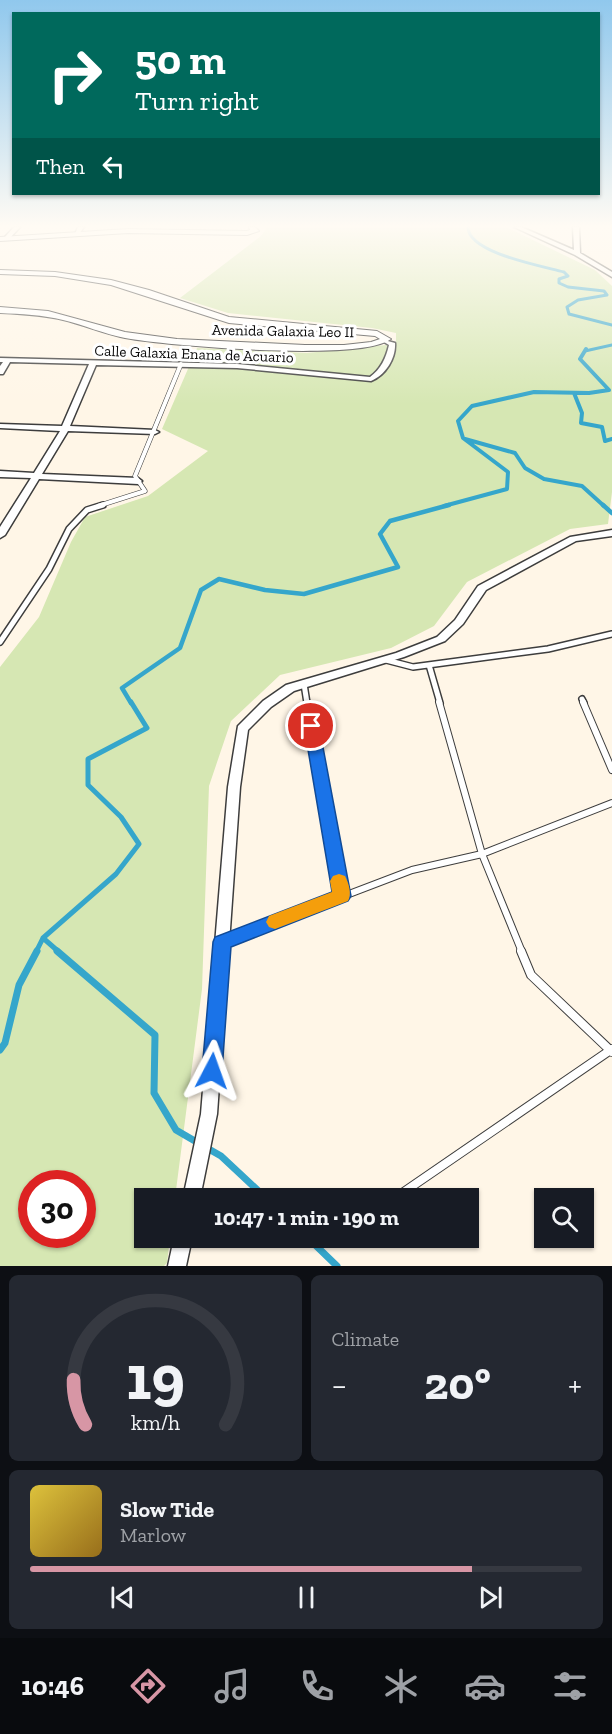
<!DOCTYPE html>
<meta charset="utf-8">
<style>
body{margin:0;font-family:"Zilla Slab",serif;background:#242831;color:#f1f3f6;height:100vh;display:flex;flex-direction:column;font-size:22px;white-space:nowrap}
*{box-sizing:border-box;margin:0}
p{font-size:20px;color:#9ea1a6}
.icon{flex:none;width:33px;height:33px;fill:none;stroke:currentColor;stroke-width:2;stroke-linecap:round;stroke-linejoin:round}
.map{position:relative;height:1266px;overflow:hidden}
.side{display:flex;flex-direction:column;gap:9px;padding:9px;background:#0d0f14;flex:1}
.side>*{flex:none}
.guide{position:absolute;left:12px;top:12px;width:588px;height:183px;border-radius:0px;box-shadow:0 2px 4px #0004;background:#00695c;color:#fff;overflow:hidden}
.controls{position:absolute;left:534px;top:1188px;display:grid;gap:12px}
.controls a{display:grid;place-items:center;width:60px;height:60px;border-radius:0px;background:#171b24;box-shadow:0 2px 4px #0004;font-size:30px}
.speed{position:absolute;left:18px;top:1170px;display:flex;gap:12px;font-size:30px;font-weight:700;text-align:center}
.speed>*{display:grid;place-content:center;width:78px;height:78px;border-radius:50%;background:#171b24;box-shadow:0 2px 4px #0004;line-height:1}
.speed .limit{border:9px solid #d22;background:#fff;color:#111}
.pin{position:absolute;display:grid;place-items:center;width:51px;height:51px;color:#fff;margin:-26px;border:3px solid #fff;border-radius:50%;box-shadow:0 2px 6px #0007}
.me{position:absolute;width:66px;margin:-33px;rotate:4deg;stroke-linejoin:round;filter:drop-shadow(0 0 4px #0008)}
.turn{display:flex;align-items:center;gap:21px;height:126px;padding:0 24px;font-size:27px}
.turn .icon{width:78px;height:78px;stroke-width:2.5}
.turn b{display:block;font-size:42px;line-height:51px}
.then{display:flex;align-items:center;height:57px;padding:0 24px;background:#0003;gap:12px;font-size:22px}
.big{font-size:45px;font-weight:800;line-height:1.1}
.side .widget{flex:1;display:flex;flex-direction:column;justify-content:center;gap:9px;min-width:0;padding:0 21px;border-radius:9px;background:#242831}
.side .dial{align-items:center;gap:0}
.dial svg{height:156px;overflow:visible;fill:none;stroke:#363941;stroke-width:7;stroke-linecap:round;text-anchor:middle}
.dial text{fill:#f1f3f6;stroke:none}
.song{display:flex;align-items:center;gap:18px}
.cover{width:72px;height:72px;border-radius:9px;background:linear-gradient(135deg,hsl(50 70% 55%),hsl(40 70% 35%))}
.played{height:6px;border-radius:3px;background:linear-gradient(90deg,#d796a5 80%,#363941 80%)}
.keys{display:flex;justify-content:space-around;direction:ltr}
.heat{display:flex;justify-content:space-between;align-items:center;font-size:33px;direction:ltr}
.side .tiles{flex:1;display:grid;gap:9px;grid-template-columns:1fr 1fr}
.widget:last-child{grid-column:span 2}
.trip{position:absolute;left:134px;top:1188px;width:345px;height:60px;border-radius:0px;background:#171b24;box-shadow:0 2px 4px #0004;font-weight:800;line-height:60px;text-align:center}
.dock{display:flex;height:96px;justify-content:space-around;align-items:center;background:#090b0e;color:#9ea1a6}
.dock .icon{width:42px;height:42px}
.dock .current{color:#d796a5}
.dock b{font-size:27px;color:#f1f3f6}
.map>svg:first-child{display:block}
</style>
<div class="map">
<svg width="612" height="1266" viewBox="0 0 612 1266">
<rect width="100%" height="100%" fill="#fff6e7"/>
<!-- green -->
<path fill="#d6e7b3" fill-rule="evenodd" d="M262,227H506L595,270L612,286V492L608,524L570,529L467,582L434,626L391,648L280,675L231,721L209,786L202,989L175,1198H144V1238H170L167,1263L164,1266H0V667L39,617L71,542L85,517L148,496L208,451L162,429L197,348L307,353L396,344V333L372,328L228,313L180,298L261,236L266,229ZM32,1184H82V1234H32Z"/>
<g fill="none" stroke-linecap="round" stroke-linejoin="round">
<!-- stream-far4 -->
<path stroke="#35a6cb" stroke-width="3" d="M468,227C468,253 542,266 564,272L568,276L559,279V283L568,287L604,291L607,295L578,300L567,307L569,314L612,325
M585,351L612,345"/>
<!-- stream-far3 -->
<path stroke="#35a6cb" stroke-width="4" d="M574,393L582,413L581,423L602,427L605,441L612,439
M465,439L515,453L525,468L544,479L582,486L604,506
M444,506L507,489L508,472L463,438L458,421L472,406L534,392L589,393L609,390L580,359L586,349"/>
<!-- stream-far2 -->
<path stroke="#35a6cb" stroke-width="4.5" d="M603,505L612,513
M131,703L122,688L180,648L201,590L219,579L265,590L304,594L398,567L380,534L390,521L449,505"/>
<!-- stream-far1 -->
<path stroke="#35a6cb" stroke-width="5" d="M43,938L59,952
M36,952L43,938L116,874L139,844L121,817L88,785V759L147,728L131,702"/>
<!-- stream -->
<path stroke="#35a6cb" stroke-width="7" d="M57,951L155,1035L154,1093L176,1130L200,1144
M0,1050L5,1043L19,985L37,951
M207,1148L221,1156L266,1198
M308,1238L337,1266"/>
<!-- service-far3 casing -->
<g stroke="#3d3d3d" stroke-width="5">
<path id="service-far3" d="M98,506L145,491L135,476L181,364"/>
</g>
<!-- service-far2 casing -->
<g stroke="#3d3d3d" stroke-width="8">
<path id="service-far2" d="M0,642L49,569L69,529L87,510L103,505
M386,660L413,667L548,649L612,634
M429,665L440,703
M304,684L307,703
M582,699L584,703"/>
</g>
<!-- service-far1 casing -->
<g stroke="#3d3d3d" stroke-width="8">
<path id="service-far1" d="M307,702L342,896
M439,702L482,854L522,952
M583,702L612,770
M223,942L412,870L482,854L612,803"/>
</g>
<!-- service casing -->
<g stroke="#3d3d3d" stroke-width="10">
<path id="service" d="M521,951L531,975L612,1052
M395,1198L612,1049"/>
</g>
<!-- minor casing -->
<g stroke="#3d3d3d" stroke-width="3">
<path id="minor" d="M14,227H20L9,239H5V237Z
M78,227H84L79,234H75Z
M514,227H521L574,250L573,227H579L580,253L612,272V277L575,255Z
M384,340L395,343C396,358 386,375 371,381L237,368L96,365L70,426L155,430L159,432L155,434L68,431L42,474L138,478L142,481L138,484L39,479L5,535L0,538V527L31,478L0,477V471L34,473L60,431L0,428V424L62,426L89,364L10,362L3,374H0V366L3,362H0V358L237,364L370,377C381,369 386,358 389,345L384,342Z
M612,530V536L576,541L486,590L463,624L445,641L404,657L294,691L271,707L248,730L240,787L217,1114L200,1198H183L201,1114L228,787L238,726L263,701L286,685L396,653L437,637L455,620L478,586L570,537Z
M174,1238H192L186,1266H168Z"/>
</g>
<!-- tertiary casing -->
<g stroke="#3d3d3d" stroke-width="2">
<path id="tertiary" d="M249,227H255L259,231L247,235L128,233L0,241V237L128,229L247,231L250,230Z
M0,270L55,272L111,280L149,290L229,317L377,331L391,339C362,362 168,346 125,338C104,334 84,325 63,320C43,315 21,314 0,313V307L48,311L125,332L177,339L305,345H344L371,342L380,339L375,336L229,323L111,285L55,276L0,274Z"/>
</g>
<!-- service-far3 -->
<use href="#service-far3" stroke="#fff" stroke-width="4"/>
<!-- service-far2 -->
<use href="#service-far2" stroke="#fff" stroke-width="5"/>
<!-- service-far1 -->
<use href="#service-far1" stroke="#fff" stroke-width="6"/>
<!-- service -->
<use href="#service" stroke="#fff" stroke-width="8"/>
<!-- minor -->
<use href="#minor" fill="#fff" fill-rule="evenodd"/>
<!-- tertiary -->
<use href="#tertiary" fill="#fff" fill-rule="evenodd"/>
</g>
<!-- sky -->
<linearGradient id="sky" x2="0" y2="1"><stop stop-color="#90c8ed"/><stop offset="0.56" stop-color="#fffbf4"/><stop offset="1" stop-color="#fffbf4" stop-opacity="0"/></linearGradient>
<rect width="612" height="404" fill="url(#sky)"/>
<!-- route -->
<path fill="#1a73e8" stroke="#114b97" stroke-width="1.5" d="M311,721L319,726L351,896L348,901L231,947L222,1071L219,1078L212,1081L205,1078L202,1071L213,942L215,937L332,892L304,726Z"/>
<!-- slow -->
<path fill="#f59e0b" d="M339,874L345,876C349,884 352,894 348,901L275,929L269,927L266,922L269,916L332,892L330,881L333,876Z"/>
<g text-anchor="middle" stroke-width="6" stroke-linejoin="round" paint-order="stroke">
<!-- far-street labels -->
<g font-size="15" fill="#0a0a0a" stroke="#fff">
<text transform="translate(283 331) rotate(1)" y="5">Avenida Galaxia Leo II</text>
<text transform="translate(194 354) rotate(2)" y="5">Calle Galaxia Enana de Acuario</text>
</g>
</g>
</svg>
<div class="controls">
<a><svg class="icon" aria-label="search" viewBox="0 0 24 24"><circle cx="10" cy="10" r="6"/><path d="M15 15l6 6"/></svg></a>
</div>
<div class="speed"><div class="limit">30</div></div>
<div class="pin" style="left:311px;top:726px;background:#d93025"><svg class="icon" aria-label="arrive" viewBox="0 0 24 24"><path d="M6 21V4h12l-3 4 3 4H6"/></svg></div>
<svg class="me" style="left:212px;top:1071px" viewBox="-20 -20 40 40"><path d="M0-17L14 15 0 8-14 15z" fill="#1a73e8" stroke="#fff" stroke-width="4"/></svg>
<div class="trip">10:47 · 1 min · 190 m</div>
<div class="guide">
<div class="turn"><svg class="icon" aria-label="right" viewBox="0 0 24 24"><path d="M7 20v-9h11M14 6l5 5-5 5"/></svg><div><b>50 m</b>Turn right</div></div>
<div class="then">Then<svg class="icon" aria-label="left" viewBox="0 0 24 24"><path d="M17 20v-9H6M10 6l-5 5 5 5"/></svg></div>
</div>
</div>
<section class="side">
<div class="tiles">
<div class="widget dial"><svg viewBox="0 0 100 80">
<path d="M14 69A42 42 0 1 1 86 69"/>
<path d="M14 69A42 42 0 0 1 8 46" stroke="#d796a5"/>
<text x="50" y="56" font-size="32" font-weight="700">19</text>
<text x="50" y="72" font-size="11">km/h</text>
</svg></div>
<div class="widget"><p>Climate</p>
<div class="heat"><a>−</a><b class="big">20°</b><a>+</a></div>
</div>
<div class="widget">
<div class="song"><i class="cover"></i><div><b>Slow Tide</b><p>Marlow</p></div></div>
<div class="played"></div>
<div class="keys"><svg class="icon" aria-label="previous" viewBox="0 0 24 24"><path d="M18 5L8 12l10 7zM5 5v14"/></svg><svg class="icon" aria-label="pause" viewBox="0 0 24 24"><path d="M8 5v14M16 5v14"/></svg><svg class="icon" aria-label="next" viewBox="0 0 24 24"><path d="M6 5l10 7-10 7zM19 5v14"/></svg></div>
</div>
</div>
</section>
<nav class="dock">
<b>10:46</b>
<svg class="icon current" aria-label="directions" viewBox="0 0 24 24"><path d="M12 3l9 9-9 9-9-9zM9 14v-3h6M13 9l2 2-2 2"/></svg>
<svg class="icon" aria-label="music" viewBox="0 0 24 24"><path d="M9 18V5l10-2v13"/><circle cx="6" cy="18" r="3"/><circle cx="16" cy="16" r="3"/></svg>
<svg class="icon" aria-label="phone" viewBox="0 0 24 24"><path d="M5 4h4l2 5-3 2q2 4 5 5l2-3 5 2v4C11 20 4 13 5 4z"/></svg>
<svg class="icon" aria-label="climate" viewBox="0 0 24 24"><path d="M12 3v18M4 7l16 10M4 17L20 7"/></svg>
<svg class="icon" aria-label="car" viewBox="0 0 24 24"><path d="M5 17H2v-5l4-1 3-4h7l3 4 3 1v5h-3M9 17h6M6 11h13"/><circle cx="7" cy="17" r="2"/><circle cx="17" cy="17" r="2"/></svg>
<svg class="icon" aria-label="filters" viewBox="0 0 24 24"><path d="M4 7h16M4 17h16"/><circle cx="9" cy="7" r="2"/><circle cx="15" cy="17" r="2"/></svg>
</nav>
